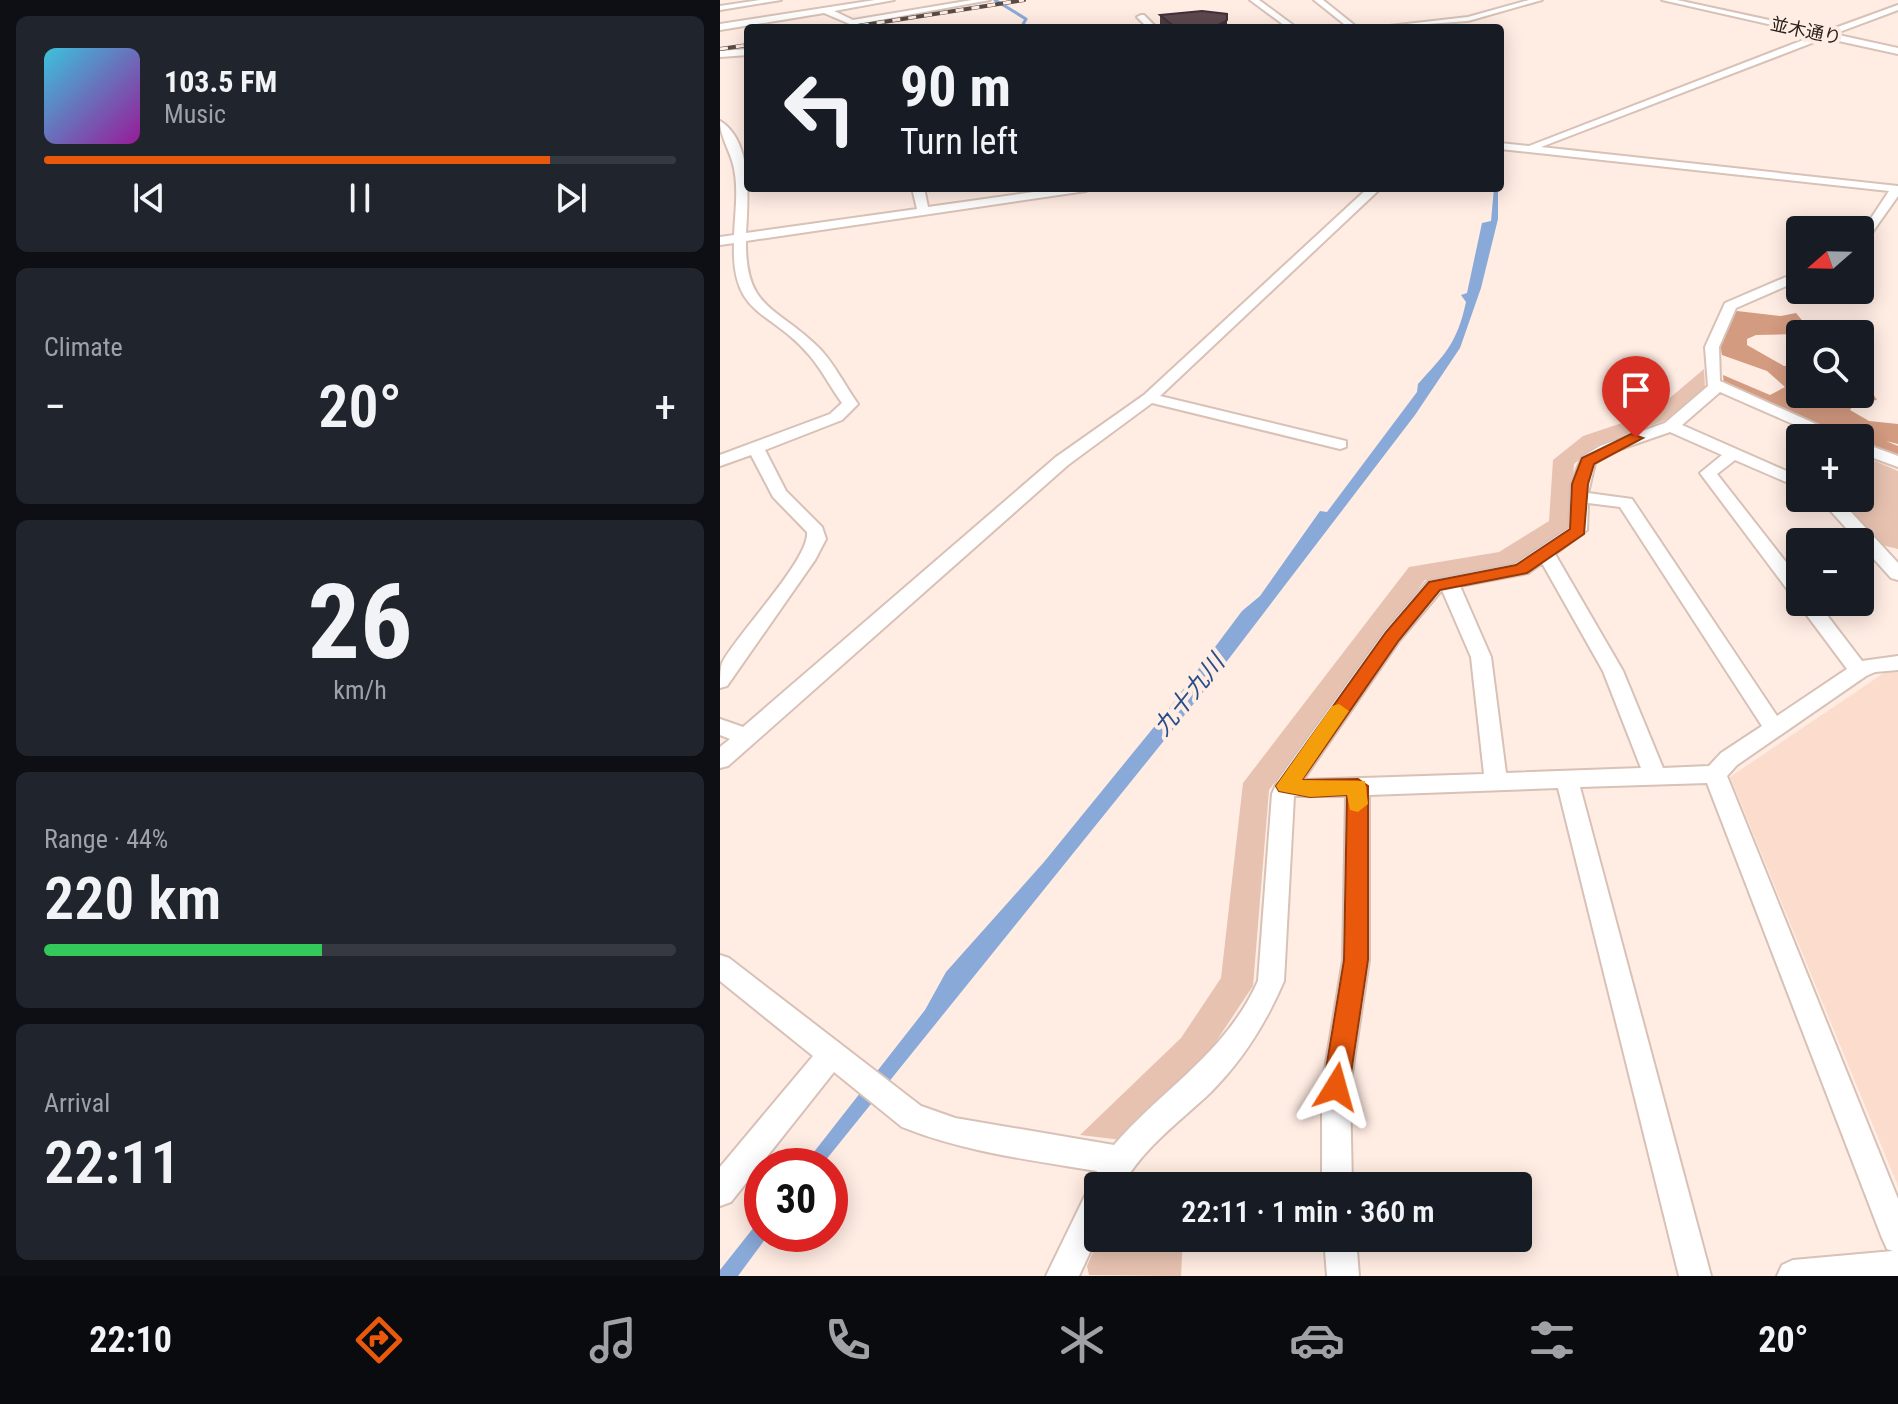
<!DOCTYPE html>
<meta charset="utf-8">
<style>
body{margin:0;font-family:"Roboto Condensed","Noto Sans JP",sans-serif;background:#20242c;color:#f1f3f6;height:100vh;display:flex;flex-direction:column;font-size:30px;white-space:nowrap}
*{box-sizing:border-box;margin:0}
p{font-size:26px;color:#9ea1a6}
.icon{flex:none;width:44px;height:44px;fill:none;stroke:currentColor;stroke-width:2;stroke-linecap:round;stroke-linejoin:round}
.map{position:relative;flex:1;overflow:hidden}
.side{display:flex;flex-direction:column;gap:16px;padding:16px;background:#0d0f14;width:720px}
.side>*{flex:none}
.hud{position:absolute;left:24px;top:24px;width:760px;height:168px;border-radius:8px;box-shadow:0 4px 20px #0003;background:#171b24;color:#f1f3f6;overflow:hidden}
.needle{width:52px;rotate:250deg}
.fabs{position:absolute;left:1066px;top:216px;display:grid;gap:16px}
.fabs a{display:grid;place-items:center;width:88px;height:88px;border-radius:8px;background:#171b24;box-shadow:0 4px 20px #0003;font-size:40px}
.speed{position:absolute;left:24px;top:1148px;display:flex;gap:16px;font-size:40px;font-weight:700;text-align:center}
.speed>*{display:grid;place-content:center;width:104px;height:104px;border-radius:50%;background:#171b24;box-shadow:0 4px 20px #0003;line-height:1}
.speed .limit{border:12px solid #d22;background:#fff;color:#111}
.pin{position:absolute;display:grid;place-items:center;width:68px;height:68px;color:#fff;margin:-82px -34px;border-radius:50% 50% 50% 0;rotate:-45deg;box-shadow:0 0 8px #0007}
.pin .icon{rotate:45deg}
.me{position:absolute;width:88px;margin:-44px;rotate:8deg;stroke-linejoin:round;filter:drop-shadow(0 0 6px #0008)}
.turn{display:flex;align-items:center;gap:28px;height:168px;padding:0 24px;font-size:36px}
.turn .icon{width:104px;height:104px;stroke-width:2.5}
.turn b{display:block;font-size:56px;line-height:68px}
.big{font-size:60px;font-weight:600;line-height:1.1}
.side .tile{flex:1;display:flex;flex-direction:column;justify-content:center;gap:12px;min-width:0;padding:0 28px;border-radius:12px;background:#20242c}
.side .dial{align-items:center;gap:0}
.dial b{font-size:104px;line-height:1}
.song{display:flex;align-items:center;gap:24px}
.cover{width:96px;height:96px;border-radius:12px;background:linear-gradient(135deg,hsl(190 70% 55%),hsl(300 70% 35%))}
.played{height:8px;border-radius:4px;background:linear-gradient(90deg,#ea580c 80%,#363941 80%)}
.keys{display:flex;justify-content:space-around;direction:ltr}
.heat{display:flex;justify-content:space-between;align-items:center;font-size:44px;direction:ltr}
.charge{height:12px;border-radius:6px;background:linear-gradient(90deg,#34c759 44%,#363941 0)}
.trip{position:absolute;left:364px;top:1172px;width:448px;height:80px;border-radius:8px;background:#171b24;box-shadow:0 4px 20px #0003;font-weight:600;line-height:80px;text-align:center}
.dock{display:flex;height:128px;justify-content:space-around;align-items:center;background:#090b0e;color:#9ea1a6}
.dock .icon{width:56px;height:56px}
.dock .active{color:#ea580c}
.dock b{font-size:36px;color:#f1f3f6}
main{display:flex;flex:1;min-height:0}
.map>svg:first-child{display:block}
</style>
<main>
<section class="side">
<div class="tile">
<div class="song"><i class="cover"></i><div><b>103.5 FM</b><p>Music</p></div></div>
<div class="played"></div>
<div class="keys"><svg class="icon" aria-label="previous" viewBox="0 0 24 24"><path d="M18 5L8 12l10 7zM5 5v14"/></svg><svg class="icon" aria-label="pause" viewBox="0 0 24 24"><path d="M8 5v14M16 5v14"/></svg><svg class="icon" aria-label="next" viewBox="0 0 24 24"><path d="M6 5l10 7-10 7zM19 5v14"/></svg></div>
</div>
<div class="tile"><p>Climate</p>
<div class="heat"><a>−</a><b class="big">20°</b><a>+</a></div>
</div>
<div class="tile dial"><b>26</b><p>km/h</p></div>
<div class="tile"><p>Range · 44%</p><b class="big">220 km</b><div class="charge"></div></div>
<div class="tile"><p>Arrival</p><b class="big">22:11</b></div>
</section>
<div class="map">
<svg width="1178" height="1276" viewBox="0 0 1178 1276">
<rect width="100%" height="100%" fill="#ffece3"/>
<!-- built -->
<path fill="#fbdccd" d="M1178,672V1186L1010,777L1164,673Z"/>
<!-- green -->
<path fill="#e7c2b1" d="M984,369L985,388L949,419L877,445L854,464L849,527L793,564L705,580L549,790L533,986L485,1058L402,1140L360,1135L461,1038L501,978L523,783L689,567L779,552L829,521L833,460L863,436L932,413Z
M1155,461L1178,471V549L1162,545L1118,498H1140V471Z
M379,1238H463L461,1276L369,1275L367,1266Z"/>
<!-- forest -->
<path fill="#d39b80" d="M1017,311L1061,316L1076,313L1086,325L1113,333L1036,335L1027,339V345L1064,366L1080,364V394H1140V383L1148,386L1157,400L1135,403L1130,410L1149,421L1178,424V444L1166,441L1178,446V457L1140,441V438H1132L1004,385L1003,375L1050,395L1065,387L1047,371L1002,355C998,342 1006,319 1017,311Z"/>
<!-- water -->
<path fill="#89a9d8" d="M774,188H778V219L761,288L740,348L695,415L488,686L101,1166H83L205,1010L226,972L324,862L447,711L522,611L540,596L600,511L607,512L697,392L698,384C724,355 737,344 746,302L741,295L747,293L762,223L771,221Z
M42,1217V1234H49L18,1276H0V1270Z"/>
<g fill="none" stroke-linecap="round" stroke-linejoin="round">
<!-- stream -->
<path stroke="#89a9d8" stroke-width="3" d="M275,0L306,19L301,28"/>
<!-- minor casing -->
<g stroke="#d8c1b6" stroke-width="4">
<path id="minor" d="M40,0H61L0,10V6Z
M155,0H174L114,11L133,20L252,0H270L132,25L104,13L0,30V24Z
M530,0H539L577,28H568Z
M594,0H603L638,28H629Z
M809,0H822L748,21L652,28L748,17Z
M942,0H957L1104,32L1178,5V10L1114,34L1178,48V54L1105,38L821,147L1178,186V196L1144,244L1140,245V235L1169,191L780,149V143L809,146L1096,35Z
M421,15H424L437,28H428L417,17Z
M28,49V55L0,57V51Z
M0,121C33,141 28,200 26,233L197,209L192,188H204L208,207L342,188H372L366,191L26,241C25,310 57,306 99,348C114,363 125,386 138,404L122,420L45,450L66,491L102,527L106,539L95,560L7,686L0,688C0,680 0,670 2,663C16,635 90,559 87,532L53,497L31,455L0,466V455L110,414L122,403C111,388 102,370 90,356C51,309 11,318 14,243L0,245V237L14,235C15,212 19,187 13,164C9,149 0,136 0,121Z
M648,188H661L440,396L626,441V447L620,449L432,403L348,465L8,766L0,768V747L10,739L0,735V719L23,727L336,457L424,395Z
M1080,271V280L1016,308L999,347L1000,381L1127,438H1105L1000,392L962,425L1080,477V488L1015,460L997,474L1080,580V602H1097L1142,661L1178,656V670L1155,672L1146,676L1017,765L1007,776L1178,1199V1276H1057L1062,1265L1073,1260L1173,1251L1167,1249L1162,1238L987,783L860,787L991,1276H959L838,788L649,795V960L630,1087L632,1186H602V1087L623,960L626,796H574L564,981C546,1023 523,1060 490,1093C459,1122 423,1148 402,1186H378V1235L359,1276H326L377,1171C311,1160 244,1152 182,1127L114,1072L11,1202L0,1206V1167L93,1056L0,981V955L9,958L201,1106L235,1118L394,1145C444,1087 505,1054 538,981L552,794L558,780L665,631L708,581L795,564L849,528L851,484L862,457L880,446L945,423L988,386L985,347L1005,303ZM950,432L1002,455L980,473L1073,597L1079,599L1080,606L1127,669L1057,716L912,499L868,493L875,463L892,452ZM868,503L900,507L1042,726L1001,753L989,766L943,768L903,671L835,554L867,530ZM822,563L883,671L921,768L786,773L771,657L740,586L808,573ZM722,590L751,657L764,774L583,780L679,641Z
M1140,442L1178,456V467L1140,453Z
M1099,498H1118L1178,563V580L1171,578Z
M604,1238H636L639,1276H607Z"/>
</g>
<!-- minor -->
<use href="#minor" fill="#fff" fill-rule="evenodd"/>
<!-- rail casing -->
<g stroke="#564b46" stroke-width="4">
<path id="rail" d="M125,28L304,0
M0,49L28,45"/>
</g>
<!-- rail -->
<use href="#rail" stroke="#ffece3" stroke-width="3" stroke-dasharray="8" stroke-linecap="butt"/>
</g>
<!-- wall -->
<path fill="#503e44" d="M507,14V28H444L440,25V15Z"/>
<!-- shaded-wall -->
<path fill="#413237" d="M507,20V28H493Z"/>
<!-- building -->
<path fill="#5d484f" stroke="#413237" stroke-width="2" d="M482,11L507,14V20L493,28H456L440,15Z"/>
<!-- route -->
<path fill="#ea580c" stroke="#983908" stroke-width="2" d="M911,434L923,438L874,464L868,484L864,534L807,573L720,590L679,640L582,780L638,779L648,786V960L629,1087L625,1095L616,1099L606,1095L603,1087L624,960L627,795L590,797L559,791L556,786L666,632L709,582L796,565L850,529L852,484L862,458Z"/>
<!-- slow -->
<path fill="#f59e0b" d="M619,704L629,711L582,780L645,781L648,804L638,812L630,810L627,795L590,797L559,791L556,786L612,706Z"/>
<g text-anchor="middle" stroke-width="8" stroke-linejoin="round" paint-order="stroke">
<!-- far-street labels -->
<g font-size="18" fill="#2a211d" stroke="#ffece3">
<text transform="translate(1086 31) rotate(12)" y="6">並木通り</text>
</g>
<!-- water labels -->
<g font-size="24" font-style="italic" fill="#274e89" stroke="#ffece3">
<text transform="translate(469 695) rotate(-51)" y="8">九十九川</text>
</g>
</g>
</svg>
<div class="fabs">
<a><svg class="needle" viewBox="-14 -14 28 28"><path d="M0-13l5 13h-10z" fill="#e53935"/><path d="M0 13l5-13h-10z" fill="#9ea1a6"/></svg></a>
<a><svg class="icon" aria-label="search" viewBox="0 0 24 24"><circle cx="10" cy="10" r="6"/><path d="M15 15l6 6"/></svg></a>
<a>+</a>
<a>−</a>
</div>
<div class="speed"><div class="limit">30</div></div>
<div class="pin" style="left:916px;top:438px;background:#d93025"><svg class="icon" aria-label="arrive" viewBox="0 0 24 24"><path d="M6 21V4h12l-3 4 3 4H6"/></svg></div>
<svg class="me" style="left:616px;top:1087px" viewBox="-20 -20 40 40"><path d="M0-17L14 15 0 8-14 15z" fill="#ea580c" stroke="#fff" stroke-width="4"/></svg>
<div class="trip">22:11 · 1 min · 360 m</div>
<div class="hud">
<div class="turn"><svg class="icon" aria-label="left" viewBox="0 0 24 24"><path d="M17 20v-9H6M10 6l-5 5 5 5"/></svg><div><b>90 m</b>Turn left</div></div>
</div>
</div>
</main>
<nav class="dock">
<b>22:10</b>
<svg class="icon active" aria-label="directions" viewBox="0 0 24 24"><path d="M12 3l9 9-9 9-9-9zM9 14v-3h6M13 9l2 2-2 2"/></svg>
<svg class="icon" aria-label="music" viewBox="0 0 24 24"><path d="M9 18V5l10-2v13"/><circle cx="6" cy="18" r="3"/><circle cx="16" cy="16" r="3"/></svg>
<svg class="icon" aria-label="phone" viewBox="0 0 24 24"><path d="M5 4h4l2 5-3 2q2 4 5 5l2-3 5 2v4C11 20 4 13 5 4z"/></svg>
<svg class="icon" aria-label="climate" viewBox="0 0 24 24"><path d="M12 3v18M4 7l16 10M4 17L20 7"/></svg>
<svg class="icon" aria-label="car" viewBox="0 0 24 24"><path d="M5 17H2v-5l4-1 3-4h7l3 4 3 1v5h-3M9 17h6M6 11h13"/><circle cx="7" cy="17" r="2"/><circle cx="17" cy="17" r="2"/></svg>
<svg class="icon" aria-label="filters" viewBox="0 0 24 24"><path d="M4 7h16M4 17h16"/><circle cx="9" cy="7" r="2"/><circle cx="15" cy="17" r="2"/></svg>
<b>20°</b>
</nav>
